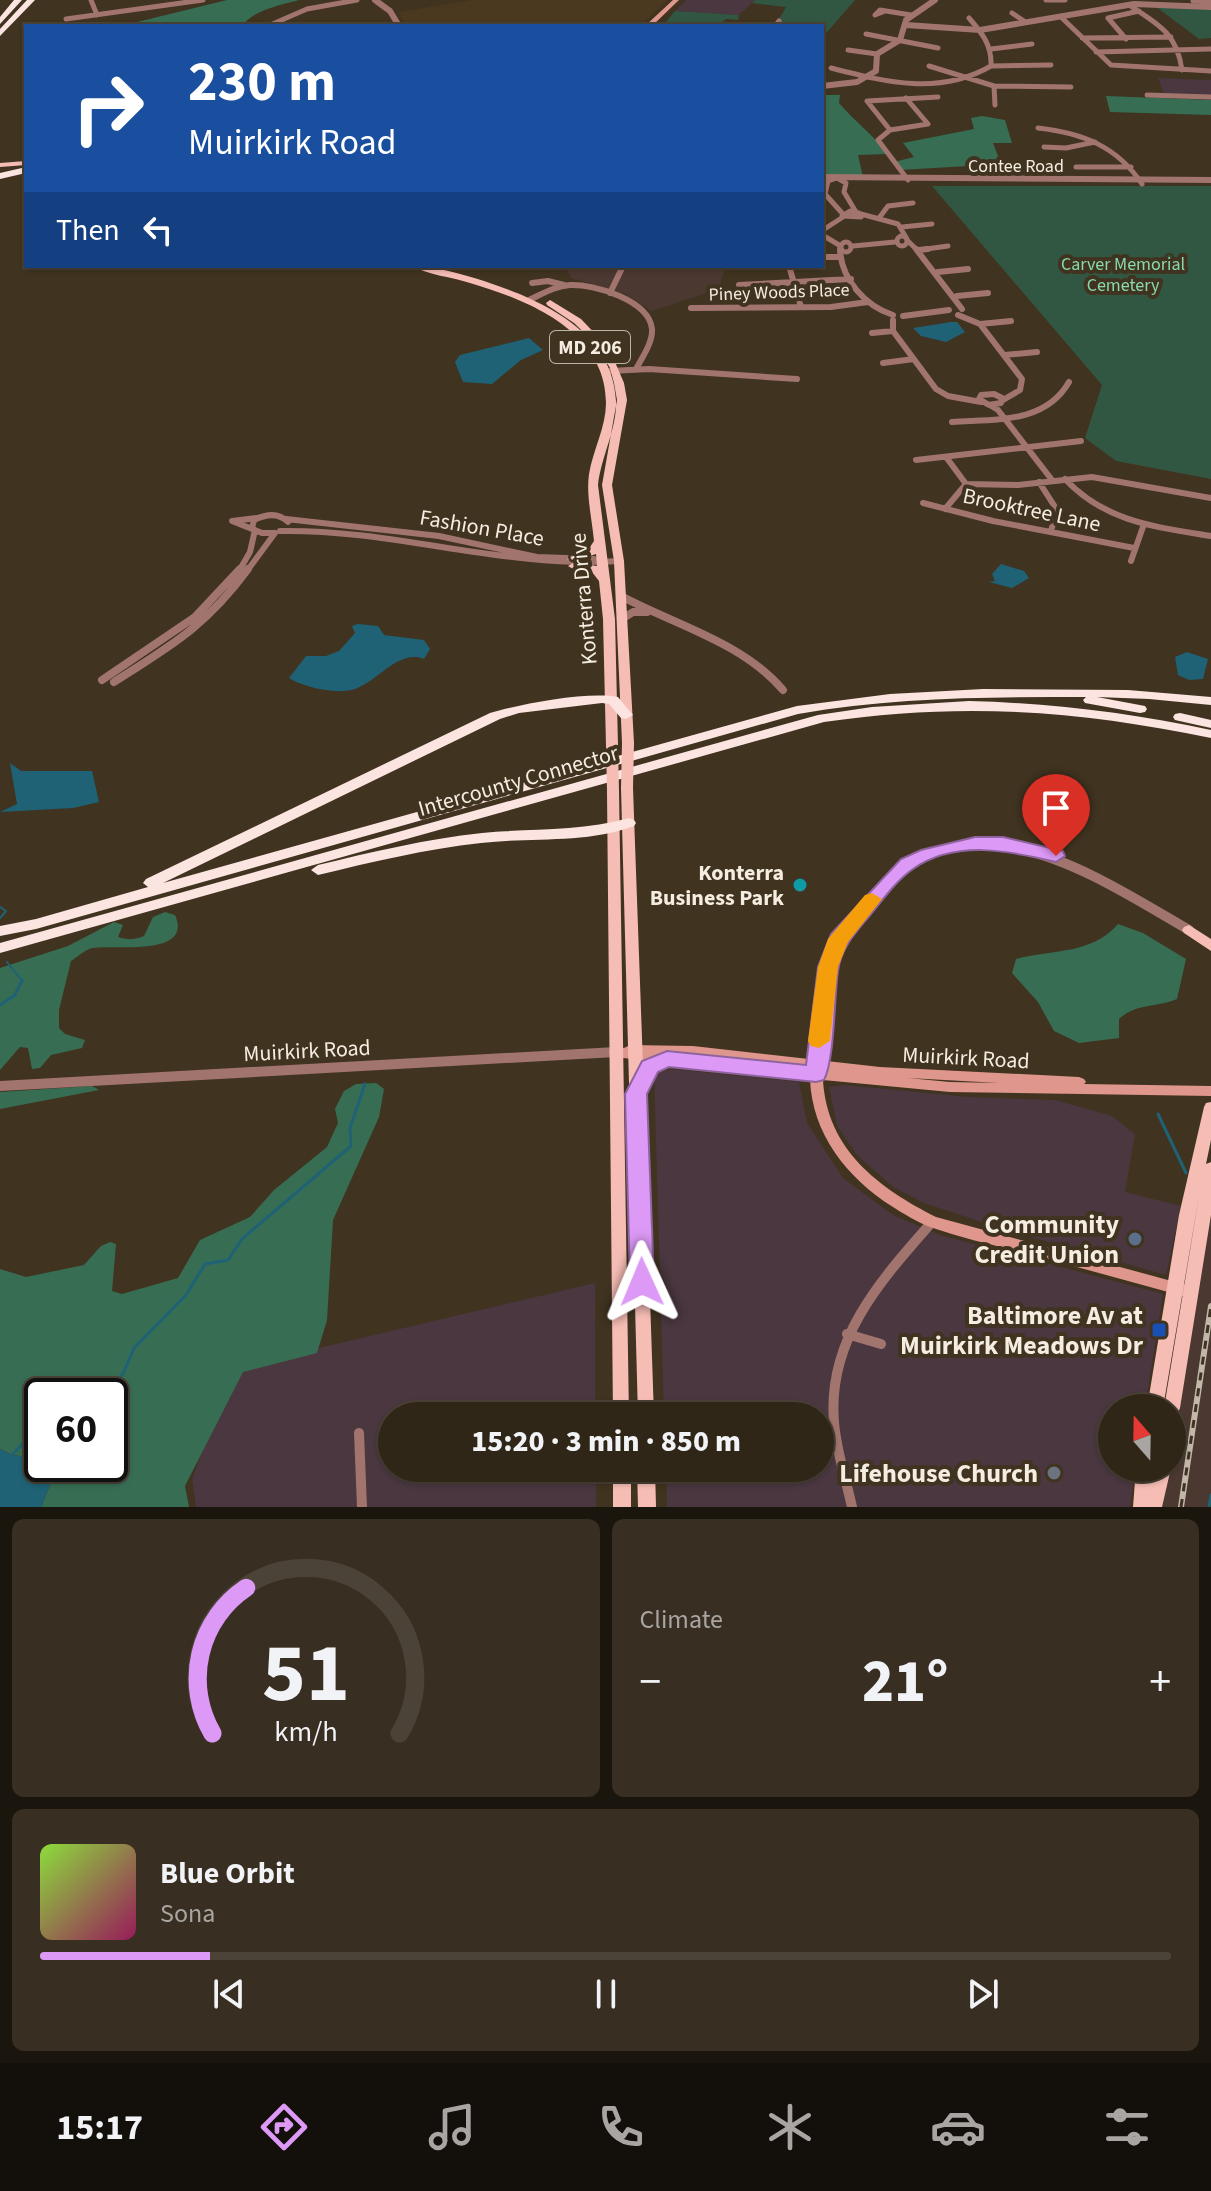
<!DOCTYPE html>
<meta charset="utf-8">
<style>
body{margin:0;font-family:"Source Sans 3",sans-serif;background:#382e21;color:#f1f3f6;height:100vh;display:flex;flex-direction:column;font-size:30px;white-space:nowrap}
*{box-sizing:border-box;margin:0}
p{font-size:26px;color:#a8a5a2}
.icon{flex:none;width:44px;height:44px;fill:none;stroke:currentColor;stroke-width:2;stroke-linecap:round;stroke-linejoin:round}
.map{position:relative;height:1507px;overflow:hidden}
.side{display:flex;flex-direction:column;gap:12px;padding:12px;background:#1a150d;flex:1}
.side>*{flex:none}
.banner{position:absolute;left:24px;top:24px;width:800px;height:244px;border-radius:0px;box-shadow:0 2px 6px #0004,0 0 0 2px #4b4337;background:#1a4fa0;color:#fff;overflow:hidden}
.needle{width:52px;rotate:340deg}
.tools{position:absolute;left:1098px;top:1394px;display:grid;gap:16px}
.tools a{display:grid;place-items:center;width:88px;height:88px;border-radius:50%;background:#302618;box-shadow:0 2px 6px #0004,0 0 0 2px #4b4337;font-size:40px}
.speed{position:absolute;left:24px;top:1378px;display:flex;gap:16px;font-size:40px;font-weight:700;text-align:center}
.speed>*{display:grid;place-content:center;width:104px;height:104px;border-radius:50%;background:#302618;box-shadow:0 2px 6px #0004,0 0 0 2px #4b4337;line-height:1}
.speed .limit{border:4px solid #111;border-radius:12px;background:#fff;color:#111}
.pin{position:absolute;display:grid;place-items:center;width:68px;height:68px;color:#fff;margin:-82px -34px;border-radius:50% 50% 50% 0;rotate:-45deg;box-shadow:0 0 8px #0007}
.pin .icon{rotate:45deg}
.me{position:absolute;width:88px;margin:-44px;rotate:359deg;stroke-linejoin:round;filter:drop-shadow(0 0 6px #0008)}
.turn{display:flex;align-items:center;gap:28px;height:168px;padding:0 32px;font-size:36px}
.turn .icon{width:104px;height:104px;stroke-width:2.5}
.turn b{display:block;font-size:56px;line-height:68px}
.then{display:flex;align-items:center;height:76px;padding:0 32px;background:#0003;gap:16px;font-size:30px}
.big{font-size:60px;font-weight:800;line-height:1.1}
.side .tile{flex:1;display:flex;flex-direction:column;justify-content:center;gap:12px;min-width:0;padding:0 28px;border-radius:12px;background:#382e21}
.side .dial{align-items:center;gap:0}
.dial svg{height:208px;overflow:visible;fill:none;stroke:#4b4337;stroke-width:7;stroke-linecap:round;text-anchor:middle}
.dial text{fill:#f1f3f6;stroke:none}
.song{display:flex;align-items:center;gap:24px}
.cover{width:96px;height:96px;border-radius:12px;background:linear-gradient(135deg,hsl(90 70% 55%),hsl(330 70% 35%))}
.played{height:8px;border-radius:4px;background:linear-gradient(90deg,#dc99f5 15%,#4b4337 15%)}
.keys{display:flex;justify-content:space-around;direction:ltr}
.heat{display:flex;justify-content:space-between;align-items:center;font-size:44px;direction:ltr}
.side .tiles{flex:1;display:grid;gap:12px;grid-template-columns:1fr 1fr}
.tile:last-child{grid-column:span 2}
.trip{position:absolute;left:378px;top:1402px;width:456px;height:80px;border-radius:40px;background:#302618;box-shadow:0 2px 6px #0004,0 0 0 2px #4b4337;font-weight:800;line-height:80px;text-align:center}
.tab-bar{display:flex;height:128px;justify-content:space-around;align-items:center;background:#130f0a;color:#a8a5a2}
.tab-bar .icon{width:56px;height:56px}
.tab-bar .active{color:#dc99f5}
.tab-bar b{font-size:36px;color:#f1f3f6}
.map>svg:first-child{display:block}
</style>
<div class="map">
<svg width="1211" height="1507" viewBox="0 0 1211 1507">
<rect width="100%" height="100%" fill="#403320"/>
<!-- commercial -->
<path fill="#4a373f" d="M686,0H755L739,15L675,11Z
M1158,78L1211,80V100L1166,98Z
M672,1069L799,1082L807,1123L843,1178L893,1215L940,1235L1163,1294L1145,1408H1112V1468H1136L1130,1507H667L666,1468H820V1416H664L654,1073Z
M845,1085L968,1097L1055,1100L1112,1116L1135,1134L1125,1192L1181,1206L1166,1275L1012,1232L924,1203L893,1187L857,1155L837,1126L829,1087Z
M595,1283V1416H392V1468H596V1507H196L192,1479L234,1368Z"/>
<!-- industrial -->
<path fill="#4b3831" d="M565,266H726L718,289L652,311L625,294L571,278Z
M1211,1165V1507H1147L1154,1468H1172V1408Z"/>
<!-- built -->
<path fill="#4a381f" d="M472,0H668L640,26H405L399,12Z"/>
<!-- green -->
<path fill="#315743" d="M755,0H855L822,38V26H775L786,7L752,3Z
M1151,3L1211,7V38L1199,39Z
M675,11L739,15L738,20L726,19L718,26L665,23Z
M932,186H1211V479L1116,461L1085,438L1102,385Z"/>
<!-- forest -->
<path fill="#376e53" d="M227,0H299C281,5 253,10 242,26H121Z
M822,95H840L839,103C854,121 874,135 887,154L858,155L863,177L822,174V156L826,153L822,149Z
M1106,96L1211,100V115L1110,112Z
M982,116L1005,120L1012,143H993L1001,164L900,170L894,162L914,157L903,143L974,129L971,118Z
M165,912L175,915C194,958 111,944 92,948C85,950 77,957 71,961L59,1010V1028L65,1034L85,1040L82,1048L51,1055L40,1068L32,1069L28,1048L20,1047L0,1070V968L68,946L114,922L123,925L118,937C128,940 134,940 144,936L153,917Z
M1118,924L1143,933L1186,959L1177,999C1156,1008 1136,1003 1119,1019V1038L1079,1043L1054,1031L1038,1002L1012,973L1016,959C1053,949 1091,955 1118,924Z
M376,1083L384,1089L379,1117L333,1220L327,1320L317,1353L243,1372L185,1486L189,1507H41L55,1473L53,1464H110V1396H42V1459L12,1455L0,1449V1269L26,1277L84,1265L101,1246L110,1242L116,1244L112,1291L122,1294L178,1278L200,1240L250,1217L274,1190L327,1147L338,1123L335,1109L344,1091L356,1084Z
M92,1086L99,1090L0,1109V1092Z"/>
<!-- water -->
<path fill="#1f6276" d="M951,322H957L965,332L946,342L921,336L913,328Z
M529,338L543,350L521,360L492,384L463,382L455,362L460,355Z
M1001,564L1024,571L1029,578L1012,588L989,582L995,581L992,574Z
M358,624L378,626L384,635L424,640L430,649L424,659C397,648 376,685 351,690C335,694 303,687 289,678L306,656H326L339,651L355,633L352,626Z
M1187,652L1208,659L1203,679L1189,680L1178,675L1175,657Z
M10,763L21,771H92L99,802L73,808L0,812L17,804Z
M0,1449L12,1455L42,1459V1464H53L55,1473L41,1507H0Z"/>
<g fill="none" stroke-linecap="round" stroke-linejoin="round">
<!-- stream-far1 -->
<path stroke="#1f6276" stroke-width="2" d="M0,907L6,911L0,918
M7,962L23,982"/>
<!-- stream -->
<path stroke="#1f6276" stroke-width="3" d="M0,1005L15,995L22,980
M1158,1114L1186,1173
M102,1396L123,1374L134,1348L186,1295L205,1264L228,1260L242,1239L351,1146L350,1128L365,1084
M12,1455L32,1434H42
M1209,1507L1211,1495"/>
<!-- minor-far3 -->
<path stroke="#a2746e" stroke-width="5" d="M91,0L97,15
M1046,0H1065
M1193,1L1211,2
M1129,5C1158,24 1177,33 1182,70
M885,11L875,15L880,10L911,15
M1012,13L1024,21
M1062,18L1111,65L1211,71
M66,19L203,0
M268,26L307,9L357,0
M775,26L779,21
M866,34L938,48
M1082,38L1171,37
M1126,39L1108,18L1139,11
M991,49L1032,44
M848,50L877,54
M1096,52L1211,49
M929,66L994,86L1071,87
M991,66L1051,65
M831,68C886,82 939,96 991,66C992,45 982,33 969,18
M994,86L995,105
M1147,95L1211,97
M906,98L928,124L890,130L878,140L908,180
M1038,128C1082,133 1117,146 1142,184
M890,130L867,101L938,97
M1044,147L1066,148L1095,142
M1076,167H1131
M850,211L859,213L861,217L842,216Z
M842,213L825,194L828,181L837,178L846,183L844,192L856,212
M861,214L898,224L907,239
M879,218L888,206L913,203
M902,227L932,224
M897 241a5 5 0 1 1 10 0a5 5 0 1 1-10 0Z
M841 247a5 5 0 1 1 10 0a5 5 0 1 1-10 0Z
M909,242L918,251
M839,245L824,236L823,230L843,217
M853,246L895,242
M919,250L948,246"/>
<!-- minor-far2 -->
<path stroke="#a2746e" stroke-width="6" d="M840,249C841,279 865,306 893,315
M916,249L962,309
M919,250L928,249
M822,257H838
M789,266L801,307
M938,272L968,269
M532,283L548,281L564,285
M739,285L851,279
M610,293L623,266
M957,296L988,293
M529,300C542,294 555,286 570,285C594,284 649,300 652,329C653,342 642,358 636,369
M691,308L831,307L868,302
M958,315L980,324L1022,379L1020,390L1003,400
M903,316L949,310
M893,320V331L936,389L948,396L981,402
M980,324L1011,321
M872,333L893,331
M1004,355L1037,352
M883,363L914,359
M610,371L649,369L797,379
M994,394L1002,398L1001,403L989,405L979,399L981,395Z
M990,405L998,410L1052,480
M952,422C995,419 1045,424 1069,382
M916,460L1081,441
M1065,479C1105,522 1156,527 1211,536
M1039,482L1057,510L1051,531
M966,484L1018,485L1092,477L1211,498
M923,503L993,521L1134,548
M945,509L966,484L946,457
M257,518L232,521L262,533H275
M286,519L439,536L537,557L594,559
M252,528L254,520C266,514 278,512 288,522
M280,531C395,529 504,569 619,561
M1131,561L1144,524
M239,571L250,552L255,530
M247,571L275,533"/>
<!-- minor-far1 -->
<path stroke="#a2746e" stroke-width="8" d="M621,596C675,625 742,642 783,690
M622,619L633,612H647
M102,680L195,617L240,569
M114,682C172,645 206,626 248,569"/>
<!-- minor -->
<path stroke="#a2746e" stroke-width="10" d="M0,1086L616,1052
M847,1334L881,1344
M359,1433L362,1507
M852,1507C846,1479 836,1450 834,1422C827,1339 881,1280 932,1222"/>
<!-- tertiary-far2 -->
<path stroke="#a2746e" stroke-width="6" d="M375,0L390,11L399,26
M906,25L980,30L1134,4L1211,7
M822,86L857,82L876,71L877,54L900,40L906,20L935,0
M822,177L1211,180"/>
<!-- tertiary-far1 -->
<path stroke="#a2746e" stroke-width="10" d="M826,982C834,941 848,929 873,899C966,786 1092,874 1189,930"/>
<!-- tertiary -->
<path stroke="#a2746e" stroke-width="13" d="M817,1063L826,980"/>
<!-- secondary -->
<path fill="#df968c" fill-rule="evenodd" d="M673,0H679L652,26H645Z
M630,1045L693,1046L880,1067L1079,1077L1084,1079L1086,1082L1084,1084L1211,1086V1096L950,1092L823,1080C827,1150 879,1188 936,1217L1190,1286L1195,1288L1197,1292L1195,1296L1190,1298C1139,1284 1088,1270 1037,1256C1001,1247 965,1239 930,1227C917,1222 904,1214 893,1207C847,1178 812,1134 810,1079L723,1071L616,1057L611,1055L609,1052L611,1049L624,1048ZM679,1056H693L809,1069ZM908,1078L999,1083L950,1082Z"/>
<!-- primary -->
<path fill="#f6bdb5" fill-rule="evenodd" d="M26,161V165L0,167V163Z
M412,266C436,266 461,274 484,281C541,300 613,331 616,401C617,429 601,457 598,485L615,619L618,746L616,749H608L606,746L603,619L599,581L592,572L573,569L568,566L573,563L597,566L596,554L572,562L567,559L588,550L594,541C592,519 586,495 589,474C593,450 606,427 606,403C606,331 528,300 470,283C452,277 428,275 412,266Z
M550,300L581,319L602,341L612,355L624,383L627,400L612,485L624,561L634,743L628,747L622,743L614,561L602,485L617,400L614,383L610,368L596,344L574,323L547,305L546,303Z
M627,784L633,788L643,1066L644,1063L667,1054L672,1055L674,1059L672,1063L654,1071L643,1092L654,1416H638L621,788Z
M613,787L619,791L629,1416H613L607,791Z
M1189,925L1211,939V951L1184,933L1182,930L1184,927Z
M1211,1102V1140L1206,1164L1211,1162V1215L1180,1408L1178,1413L1172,1415V1408H1164L1199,1196L1163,1408H1147L1179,1215L1204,1107L1206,1103Z
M613,1468H631V1507H613Z
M637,1468H655L656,1507H638Z
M1136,1468H1171L1162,1507H1133Z"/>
<!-- motorway -->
<path fill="#fce4e1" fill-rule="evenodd" d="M14,0H22L0,24V17Z
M27,0H35L0,36V29Z
M26,167V173L0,179V173Z
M983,689L1128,690L1211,697V705L1149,699L1097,697L1145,706L1147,709L1145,712L1140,713L1085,703L1083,700L1086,697C989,697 894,697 798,714L36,929L0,936V926L36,919L148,887L143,883L146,879L490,713C520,704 588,691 618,697L633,715L626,719L621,718L609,704L602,703L519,713L500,719L163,883L797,706L890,694Z
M969,701C1052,703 1131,713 1211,730V738C1077,710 960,702 824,722L0,953V943L818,715L872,707Z
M1180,713L1211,720V728L1175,720L1173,717L1175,714Z
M629,818L634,820L636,823L634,826C586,844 532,837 481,843C426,849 372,862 318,875L311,870L318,865C372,852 426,839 482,833C531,828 581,832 629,818Z"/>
<!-- rail casing -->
<g stroke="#c1b8aa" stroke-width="6">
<path id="rail" d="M1181,1507L1211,1306"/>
</g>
<!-- rail -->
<use href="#rail" stroke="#403320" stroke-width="3" stroke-dasharray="8" stroke-linecap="butt"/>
<!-- primary-bridge -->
<path stroke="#f6bdb5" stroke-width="12" d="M612,746L613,791
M627,788L628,743"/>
</g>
<!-- route -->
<path fill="#dc99f5" stroke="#8f639f" stroke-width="2" d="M975,837H1003L1063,851L1065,856L1056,862C1010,851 956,839 913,869C897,880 884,898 871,914C857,931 841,947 838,971C834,997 835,1059 824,1080L816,1082L669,1067L658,1072L647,1094L654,1282L651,1289L642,1292L633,1289L630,1282L625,1094L642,1061L667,1051L806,1065L818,967L831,934L901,859L921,850Z"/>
<!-- slow -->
<path fill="#f59e0b" d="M872,893L882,899L848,942L838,967L830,1041L819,1048L811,1046L808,1041L818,967L828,939L865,895Z"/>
<!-- markers -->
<circle fill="#0f9aa8" stroke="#403320" stroke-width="3" cx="800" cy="885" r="8"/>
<circle fill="#5c6f8a" stroke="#403320" stroke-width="3" cx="1135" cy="1239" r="8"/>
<rect fill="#1a4fb4" stroke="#403320" stroke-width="3" x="1151" y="1322" width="16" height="16" rx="4"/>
<circle fill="#6b7280" stroke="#403320" stroke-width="3" cx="1054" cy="1473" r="8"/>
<g text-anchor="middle" stroke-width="8" stroke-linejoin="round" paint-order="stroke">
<!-- far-street labels -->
<g font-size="18" fill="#f5ede1" stroke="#403320">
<text x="1016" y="172">Contee Road</text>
<text transform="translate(779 292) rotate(-2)" y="6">Piney Woods Place</text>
</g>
<!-- far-park labels -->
<g font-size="18" fill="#86daae" stroke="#403320">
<text x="1123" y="270">Carver Memorial<tspan x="1123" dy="21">Cemetery</tspan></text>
</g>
<!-- shield labels -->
<rect fill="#403320" stroke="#bfb5a7" stroke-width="2" x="550" y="331" width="80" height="32" rx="6"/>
<g font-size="20" font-weight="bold" fill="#f5ede1">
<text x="590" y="354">MD 206</text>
</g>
<!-- street labels -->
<g font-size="22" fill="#f5ede1" stroke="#403320">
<text transform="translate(1032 509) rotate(12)" y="8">Brooktree Lane</text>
<text transform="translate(482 527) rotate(10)" y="8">Fashion Place</text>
<text transform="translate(583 599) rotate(-95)" y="8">Konterra Drive</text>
<text transform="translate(518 780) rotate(-16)" y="8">Intercounty Connector</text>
<text transform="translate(307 1050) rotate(-3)" y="8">Muirkirk Road</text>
<text transform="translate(966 1057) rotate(3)" y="8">Muirkirk Road</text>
</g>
<!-- poi labels -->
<g font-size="22" font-weight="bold" fill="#f5ede1" stroke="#403320" text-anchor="end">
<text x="784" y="880">Konterra<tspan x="784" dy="25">Business Park</tspan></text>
</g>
<!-- near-poi labels -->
<g font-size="26" font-weight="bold" fill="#f5ede1" stroke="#403320" text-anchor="end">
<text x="1119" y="1233">Community<tspan x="1119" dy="30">Credit Union</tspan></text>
<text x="1143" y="1324">Baltimore Av at<tspan x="1143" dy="30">Muirkirk Meadows Dr</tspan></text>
<text x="1038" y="1482">Lifehouse Church</text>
</g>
</g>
</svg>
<div class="tools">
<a><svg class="needle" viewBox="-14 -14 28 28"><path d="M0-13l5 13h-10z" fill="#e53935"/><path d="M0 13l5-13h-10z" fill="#a8a5a2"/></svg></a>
</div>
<div class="speed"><div class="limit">60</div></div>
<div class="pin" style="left:1056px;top:856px;background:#d93025"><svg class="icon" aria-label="arrive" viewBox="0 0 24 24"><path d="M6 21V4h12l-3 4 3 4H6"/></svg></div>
<svg class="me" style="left:642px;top:1282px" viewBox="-20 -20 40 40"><path d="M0-17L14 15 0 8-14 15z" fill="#dc99f5" stroke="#fff" stroke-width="4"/></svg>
<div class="trip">15:20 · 3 min · 850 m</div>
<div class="banner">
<div class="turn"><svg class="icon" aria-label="right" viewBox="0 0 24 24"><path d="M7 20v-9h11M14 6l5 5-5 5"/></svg><div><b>230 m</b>Muirkirk Road</div></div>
<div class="then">Then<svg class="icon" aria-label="left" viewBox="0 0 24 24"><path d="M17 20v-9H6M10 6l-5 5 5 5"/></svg></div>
</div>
</div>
<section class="side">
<div class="tiles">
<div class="tile dial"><svg viewBox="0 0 100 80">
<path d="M14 69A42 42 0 1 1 86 69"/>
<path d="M14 69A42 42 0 0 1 27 13" stroke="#dc99f5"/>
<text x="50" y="56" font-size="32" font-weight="700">51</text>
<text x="50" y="72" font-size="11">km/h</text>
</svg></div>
<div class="tile"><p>Climate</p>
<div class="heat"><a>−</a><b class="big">21°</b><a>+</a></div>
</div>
<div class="tile">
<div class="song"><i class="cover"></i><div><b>Blue Orbit</b><p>Sona</p></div></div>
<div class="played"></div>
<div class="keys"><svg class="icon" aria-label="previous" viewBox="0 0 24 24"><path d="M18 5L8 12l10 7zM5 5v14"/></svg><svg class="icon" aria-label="pause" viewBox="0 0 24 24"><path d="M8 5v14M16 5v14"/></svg><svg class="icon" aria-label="next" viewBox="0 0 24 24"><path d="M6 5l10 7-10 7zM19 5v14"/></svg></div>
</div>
</div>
</section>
<nav class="tab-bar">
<b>15:17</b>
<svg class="icon active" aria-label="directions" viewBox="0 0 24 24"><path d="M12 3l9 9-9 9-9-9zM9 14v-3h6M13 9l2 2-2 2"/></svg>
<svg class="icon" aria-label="music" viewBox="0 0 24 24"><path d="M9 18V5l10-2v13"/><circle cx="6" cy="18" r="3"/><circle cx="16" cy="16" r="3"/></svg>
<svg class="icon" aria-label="phone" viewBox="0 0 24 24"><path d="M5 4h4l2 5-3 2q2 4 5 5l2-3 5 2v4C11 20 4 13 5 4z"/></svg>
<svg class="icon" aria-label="climate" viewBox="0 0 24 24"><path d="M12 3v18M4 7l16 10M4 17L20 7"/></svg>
<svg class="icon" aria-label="car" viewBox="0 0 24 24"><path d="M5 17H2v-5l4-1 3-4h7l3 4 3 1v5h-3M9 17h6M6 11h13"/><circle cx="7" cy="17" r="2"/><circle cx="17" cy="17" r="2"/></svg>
<svg class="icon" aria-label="filters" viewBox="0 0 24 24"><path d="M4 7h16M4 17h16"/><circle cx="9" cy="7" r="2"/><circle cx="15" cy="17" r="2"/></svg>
</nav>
